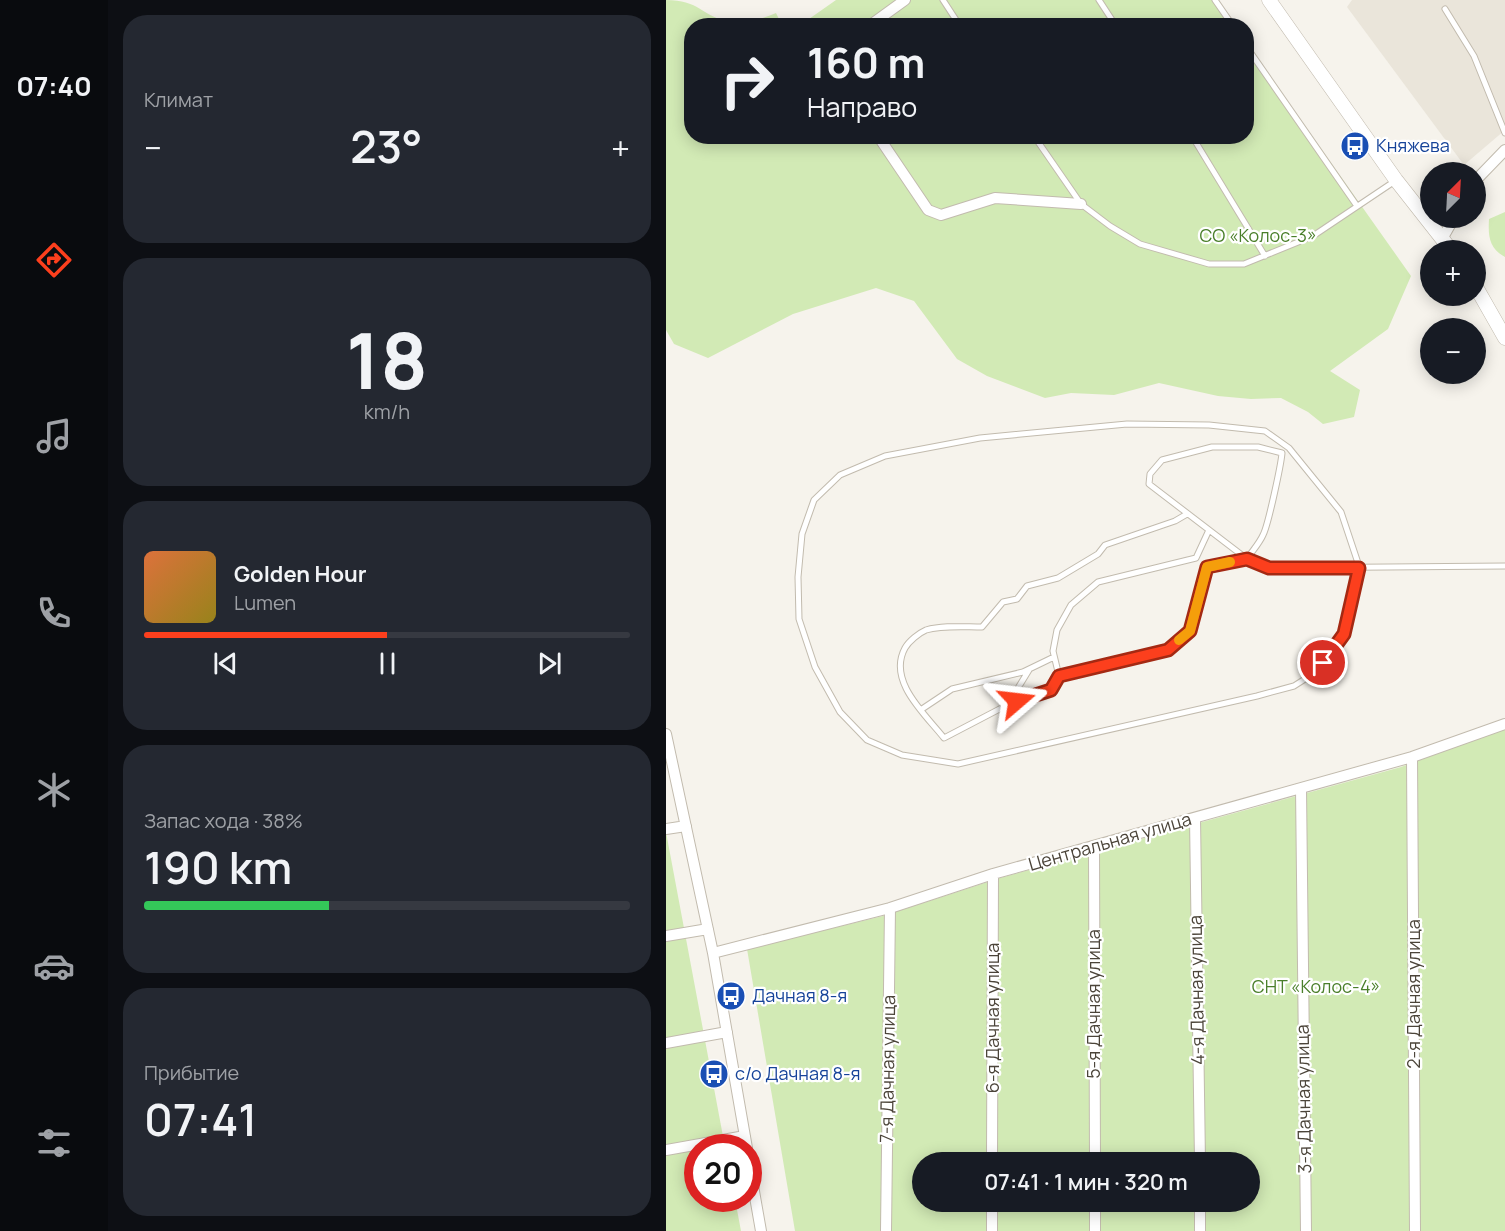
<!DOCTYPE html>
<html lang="ru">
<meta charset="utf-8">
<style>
body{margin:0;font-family:Manrope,sans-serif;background:#242831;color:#f1f3f6;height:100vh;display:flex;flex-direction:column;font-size:22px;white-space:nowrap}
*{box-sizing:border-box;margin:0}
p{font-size:20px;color:#9ea1a6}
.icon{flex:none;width:33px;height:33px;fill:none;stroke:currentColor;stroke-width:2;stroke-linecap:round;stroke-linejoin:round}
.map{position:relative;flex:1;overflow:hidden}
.details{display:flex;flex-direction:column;gap:15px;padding:15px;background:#0d0f14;width:558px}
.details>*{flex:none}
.top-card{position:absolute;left:18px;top:18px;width:570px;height:126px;border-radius:24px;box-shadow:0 3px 15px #0003;background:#171b24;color:#f1f3f6;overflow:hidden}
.needle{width:39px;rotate:24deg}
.fabs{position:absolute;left:754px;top:162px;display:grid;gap:12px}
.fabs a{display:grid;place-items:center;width:66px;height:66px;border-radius:50%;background:#171b24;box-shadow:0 3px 15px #0003;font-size:30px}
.speed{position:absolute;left:18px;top:1134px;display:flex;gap:12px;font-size:30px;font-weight:700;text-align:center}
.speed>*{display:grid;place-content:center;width:78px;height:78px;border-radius:50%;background:#171b24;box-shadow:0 3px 15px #0003;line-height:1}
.speed .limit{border:9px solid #d22;background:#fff;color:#111}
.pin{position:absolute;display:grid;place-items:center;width:51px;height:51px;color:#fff;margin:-26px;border:3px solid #fff;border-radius:50%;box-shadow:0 2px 6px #0007}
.me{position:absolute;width:66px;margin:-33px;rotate:73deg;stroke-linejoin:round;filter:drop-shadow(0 0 4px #0008)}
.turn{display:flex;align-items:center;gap:21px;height:126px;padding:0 24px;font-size:27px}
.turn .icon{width:78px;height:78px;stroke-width:2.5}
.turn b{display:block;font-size:42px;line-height:51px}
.big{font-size:45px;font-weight:600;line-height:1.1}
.details .card{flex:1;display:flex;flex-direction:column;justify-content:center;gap:9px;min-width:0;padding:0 21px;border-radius:24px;background:#242831}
.details .dial{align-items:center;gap:0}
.dial b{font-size:78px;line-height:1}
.song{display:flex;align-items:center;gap:18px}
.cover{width:72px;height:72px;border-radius:9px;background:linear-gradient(135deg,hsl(20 70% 55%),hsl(50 70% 35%))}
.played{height:6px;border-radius:3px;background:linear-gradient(90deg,#fc3f1d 50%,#363941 50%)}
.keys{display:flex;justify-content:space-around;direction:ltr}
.heat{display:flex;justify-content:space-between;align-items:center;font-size:33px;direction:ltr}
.charge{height:9px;border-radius:4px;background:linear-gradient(90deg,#34c759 38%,#363941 0)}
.trip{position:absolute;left:246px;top:1152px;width:348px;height:60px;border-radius:30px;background:#171b24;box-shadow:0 3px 15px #0003;font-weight:600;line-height:60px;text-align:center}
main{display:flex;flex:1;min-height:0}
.tab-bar{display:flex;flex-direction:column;width:108px;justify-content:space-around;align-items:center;background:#090b0e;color:#9ea1a6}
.tab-bar .icon{width:42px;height:42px}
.tab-bar .selected{color:#fc3f1d}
.tab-bar b{font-size:27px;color:#f1f3f6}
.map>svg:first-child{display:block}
</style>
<main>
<nav class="tab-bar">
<b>07:40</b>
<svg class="icon selected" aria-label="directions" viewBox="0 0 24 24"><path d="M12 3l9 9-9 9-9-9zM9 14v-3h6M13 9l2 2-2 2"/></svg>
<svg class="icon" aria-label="music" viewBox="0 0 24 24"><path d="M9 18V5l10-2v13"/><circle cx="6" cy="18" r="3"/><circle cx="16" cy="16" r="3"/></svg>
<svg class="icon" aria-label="phone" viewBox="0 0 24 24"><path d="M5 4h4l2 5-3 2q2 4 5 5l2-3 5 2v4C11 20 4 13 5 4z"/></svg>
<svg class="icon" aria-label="climate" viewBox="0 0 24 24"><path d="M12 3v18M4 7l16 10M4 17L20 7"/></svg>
<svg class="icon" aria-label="car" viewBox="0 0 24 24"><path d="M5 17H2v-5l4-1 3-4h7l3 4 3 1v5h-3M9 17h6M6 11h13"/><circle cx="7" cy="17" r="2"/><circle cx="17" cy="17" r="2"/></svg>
<svg class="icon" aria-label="filters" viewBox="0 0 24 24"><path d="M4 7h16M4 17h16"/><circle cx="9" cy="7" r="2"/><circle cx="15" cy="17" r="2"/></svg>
</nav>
<section class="details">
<div class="card"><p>Климат</p>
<div class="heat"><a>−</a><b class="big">23°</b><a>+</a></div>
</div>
<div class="card dial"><b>18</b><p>km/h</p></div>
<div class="card">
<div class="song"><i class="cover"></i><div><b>Golden Hour</b><p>Lumen</p></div></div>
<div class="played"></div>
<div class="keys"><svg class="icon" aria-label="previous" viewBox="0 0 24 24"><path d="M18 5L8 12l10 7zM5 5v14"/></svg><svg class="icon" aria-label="pause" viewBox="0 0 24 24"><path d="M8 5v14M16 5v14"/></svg><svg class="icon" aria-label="next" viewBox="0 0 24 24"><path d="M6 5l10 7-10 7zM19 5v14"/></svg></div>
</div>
<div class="card"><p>Запас хода · 38%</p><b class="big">190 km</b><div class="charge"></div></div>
<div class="card"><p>Прибытие</p><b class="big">07:41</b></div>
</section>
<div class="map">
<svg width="839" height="1231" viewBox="0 0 839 1231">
<rect width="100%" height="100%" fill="#f6f3ec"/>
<!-- residential -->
<path fill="#eae5da" d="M686,0H839V130L798,165L681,7Z"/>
<!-- green -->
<path fill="#d2eab5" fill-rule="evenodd" d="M0,0C33,0 35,15 60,21C78,26 95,19 110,13L116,25L26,26V136H580L581,44L745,276L722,329L664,371L694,390L688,417L657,424L642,412L615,398L585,399L552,396L493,383L448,395L405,393L379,398L321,376L291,359L248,301L210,288L127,314L42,358L8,344L0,330Z
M170,0H549L567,26H133Z
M839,212V257C823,248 822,236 823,219Z
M839,729V1231H129L81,949L217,916L334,878L735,767ZM256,1162H584V1202H256Z
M0,832L59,1147L32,1148V1198L69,1199L75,1231H0Z"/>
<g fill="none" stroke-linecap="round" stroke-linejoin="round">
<!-- service casing -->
<g stroke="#c2bbae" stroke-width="7">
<path id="service" d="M277,0L294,26
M433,0L450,26
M549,0L567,26
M779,9L808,56L839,133
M580,46L691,206
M368,136L415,204L444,226L474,244L543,264H578L647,236L729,181
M526,136L599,256
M461,424L543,425L599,431L623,448L675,512L694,569L678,634L650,672L628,686L591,696L292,764L236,755L201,740L174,712L149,667L133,619L132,577L136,534L148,500L174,475L219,456L314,438Z
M521,514L509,521L439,545L432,554L392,578L361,586L351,599L337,602L316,627C298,627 277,625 260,630C253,633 243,641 239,648C221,681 259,714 278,738L347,702L385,691L393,676L387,651L391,630L405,605L432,582L530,558L543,530
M393,676L502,650L524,631L541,567L581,559C586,551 593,544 597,535C602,526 615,465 616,453L592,447H546L496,460L484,474L483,484L581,559L603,568L839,566
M350,701L352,688L363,670
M256,709L286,689L357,672L388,657"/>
</g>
<!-- minor casing -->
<g stroke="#c2bbae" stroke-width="12">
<path id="minor" d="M203,26L239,0
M212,136L262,210L275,215L329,198L415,204
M810,180L839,150
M776,239L788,218
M0,734L47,953L81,1148
M746,757L749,1231
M635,788L640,1231
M529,818L534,1162
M0,829L20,826
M428,846L429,1162
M0,936L42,929
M47,953L224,908L327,874L746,757L839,724
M0,1043L61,1032
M0,1150L79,1136
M82,1157L95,1231
M326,1162L327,874
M429,1202V1231
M220,1231L224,908
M326,1231V1202
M534,1231V1202"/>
</g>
<!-- tertiary casing -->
<g stroke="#c2bbae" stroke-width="15">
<path id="tertiary" d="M603,0L730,180L785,250
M810,287L839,338"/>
</g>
<!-- path -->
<path stroke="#c4b79f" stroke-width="2" stroke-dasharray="3 3" stroke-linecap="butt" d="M810,269L815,277"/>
<!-- service -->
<use href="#service" stroke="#fff" stroke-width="5"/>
<!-- minor -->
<use href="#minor" stroke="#fff" stroke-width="10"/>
<!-- tertiary -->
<use href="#tertiary" stroke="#fff" stroke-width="14"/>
</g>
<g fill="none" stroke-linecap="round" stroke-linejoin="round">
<!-- route casing -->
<g stroke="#a42913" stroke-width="15">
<path id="route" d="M351,701L385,690L393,676L502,650L524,631L541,567L581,559L603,568H693L678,634L657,663"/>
</g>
<!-- route -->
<use href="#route" stroke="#fc3f1d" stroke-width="10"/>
<!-- slow -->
<path stroke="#f59e0b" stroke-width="10" d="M513,640L524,631L541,567L564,562"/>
</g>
<!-- icons -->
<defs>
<g id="bus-disc" transform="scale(1.5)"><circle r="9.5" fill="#1a4fb4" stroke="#fff"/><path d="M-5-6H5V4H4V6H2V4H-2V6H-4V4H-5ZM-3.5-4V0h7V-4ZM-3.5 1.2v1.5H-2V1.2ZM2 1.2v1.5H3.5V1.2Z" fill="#fff"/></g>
</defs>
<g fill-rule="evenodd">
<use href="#bus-disc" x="689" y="146"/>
<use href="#bus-disc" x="65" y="996"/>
<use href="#bus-disc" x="48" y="1074"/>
</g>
<g text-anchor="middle" stroke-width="4.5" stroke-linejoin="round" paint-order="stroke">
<!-- transit labels -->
<g font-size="18" fill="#164399" stroke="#fff" text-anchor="start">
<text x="710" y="152">Княжева</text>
<text x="86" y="1002">Дачная 8-я</text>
<text x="69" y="1080">с/о Дачная 8-я</text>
</g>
<!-- park labels -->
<g font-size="18" fill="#4a7f2a" stroke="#fff">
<text x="592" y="242">СО «Колос-3»</text>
<text x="650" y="993">СНТ «Колос-4»</text>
</g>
<!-- street labels -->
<g font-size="18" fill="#4b4439" stroke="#fff">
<text transform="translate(444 842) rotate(-16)" y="6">Центральная улица</text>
<text transform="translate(531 990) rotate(-91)" y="6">4-я Дачная улица</text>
<text transform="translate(748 994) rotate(-90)" y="6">2-я Дачная улица</text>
<text transform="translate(428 1004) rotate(-90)" y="6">5-я Дачная улица</text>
<text transform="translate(327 1018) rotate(-90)" y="6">6-я Дачная улица</text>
<text transform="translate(222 1069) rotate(-89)" y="6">7-я Дачная улица</text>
<text transform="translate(638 1099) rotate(-91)" y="6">3-я Дачная улица</text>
</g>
</g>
</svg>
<div class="fabs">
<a><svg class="needle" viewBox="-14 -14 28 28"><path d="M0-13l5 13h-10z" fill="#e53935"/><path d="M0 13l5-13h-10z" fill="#9ea1a6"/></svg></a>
<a>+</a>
<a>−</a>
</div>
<div class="speed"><div class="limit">20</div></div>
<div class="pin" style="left:657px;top:663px;background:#d93025"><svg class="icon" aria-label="arrive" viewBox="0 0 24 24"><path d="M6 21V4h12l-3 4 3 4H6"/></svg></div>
<svg class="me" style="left:351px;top:701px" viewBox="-20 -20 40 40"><path d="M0-17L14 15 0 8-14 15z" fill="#fc3f1d" stroke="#fff" stroke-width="4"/></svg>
<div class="trip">07:41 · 1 мин · 320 m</div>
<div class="top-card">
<div class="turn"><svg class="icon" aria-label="right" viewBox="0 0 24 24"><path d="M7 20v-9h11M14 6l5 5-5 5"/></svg><div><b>160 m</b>Направо</div></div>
</div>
</div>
</main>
